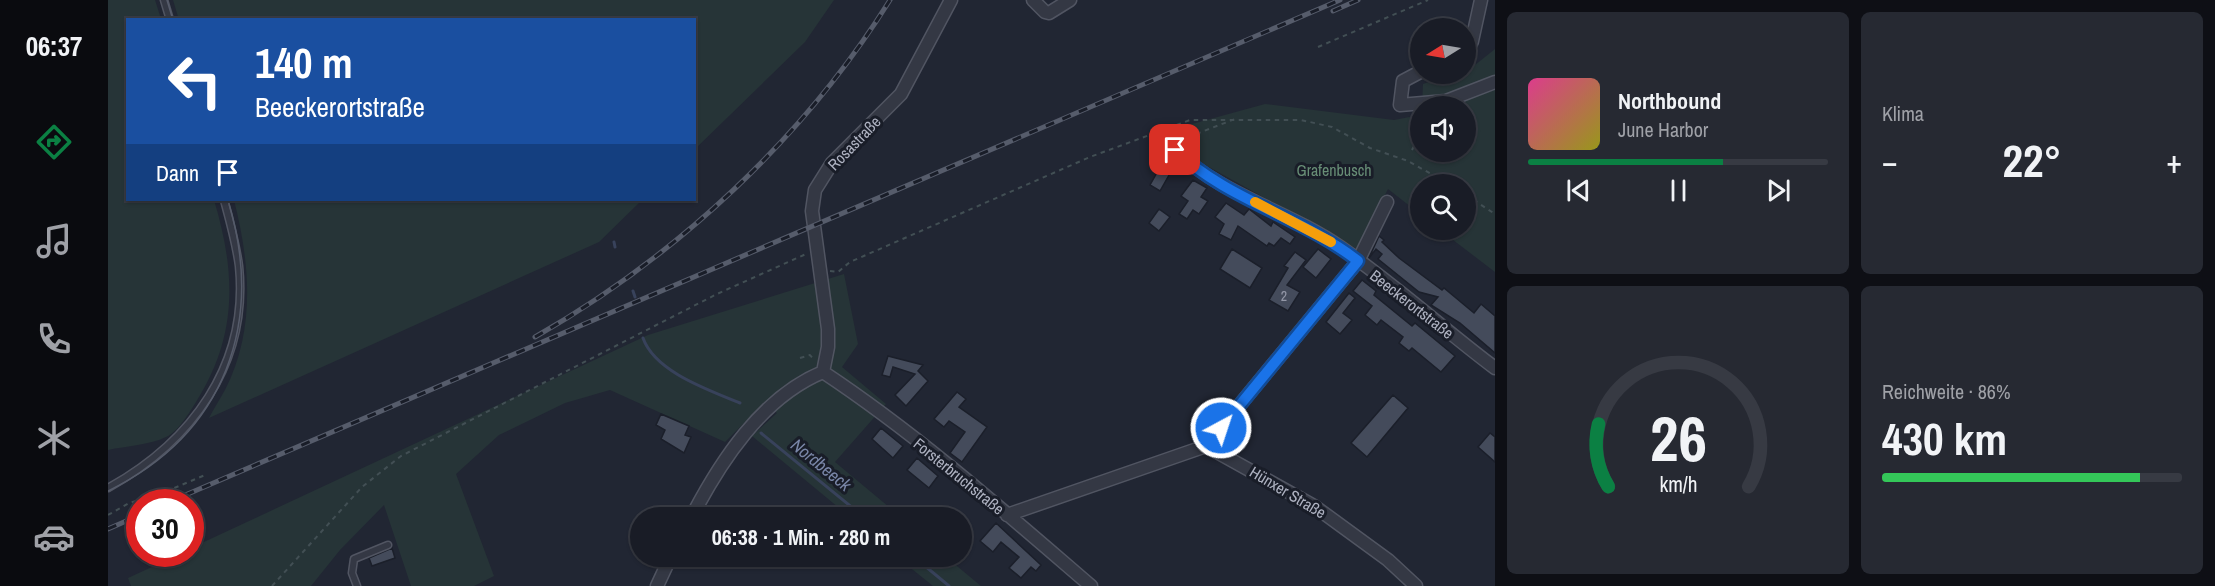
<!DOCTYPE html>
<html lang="de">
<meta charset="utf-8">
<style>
body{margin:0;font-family:"Archivo Narrow",sans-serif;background:#262932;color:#f1f3f6;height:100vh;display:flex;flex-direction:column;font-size:22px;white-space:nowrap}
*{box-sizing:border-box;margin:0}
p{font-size:20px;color:#9fa1a7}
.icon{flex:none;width:33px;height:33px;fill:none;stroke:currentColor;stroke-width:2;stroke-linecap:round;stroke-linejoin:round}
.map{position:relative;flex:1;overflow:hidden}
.sheet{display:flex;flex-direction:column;gap:12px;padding:12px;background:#0e0f15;width:720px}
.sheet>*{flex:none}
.guide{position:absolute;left:18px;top:18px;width:570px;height:183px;border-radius:0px;box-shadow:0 2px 4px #0004,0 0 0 2px #373a43;background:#1a4fa0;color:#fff;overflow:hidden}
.needle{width:39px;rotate:259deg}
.fabs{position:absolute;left:1302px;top:18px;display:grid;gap:12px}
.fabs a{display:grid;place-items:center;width:66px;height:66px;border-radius:50%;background:#191c26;box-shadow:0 2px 4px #0004,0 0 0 2px #373a43;font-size:30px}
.speed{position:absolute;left:18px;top:489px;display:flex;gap:12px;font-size:30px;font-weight:700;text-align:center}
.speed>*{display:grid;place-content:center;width:78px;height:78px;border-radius:50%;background:#191c26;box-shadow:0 2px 4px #0004,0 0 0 2px #373a43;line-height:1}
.speed .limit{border:9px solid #d22;background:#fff;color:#111}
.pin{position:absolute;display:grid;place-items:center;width:51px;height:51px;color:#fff;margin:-26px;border-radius:12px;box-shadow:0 3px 9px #0006}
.me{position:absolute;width:66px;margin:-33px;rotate:40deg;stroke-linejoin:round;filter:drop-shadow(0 0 4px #0008)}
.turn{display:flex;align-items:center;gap:21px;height:126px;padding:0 30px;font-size:27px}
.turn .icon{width:78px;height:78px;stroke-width:2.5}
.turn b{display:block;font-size:42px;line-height:51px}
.then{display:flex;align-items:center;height:57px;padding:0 30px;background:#0003;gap:12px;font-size:22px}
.big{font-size:45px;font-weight:700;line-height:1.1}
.sheet .card{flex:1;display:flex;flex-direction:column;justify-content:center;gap:9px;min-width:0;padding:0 21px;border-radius:9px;background:#262932}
.sheet .dial{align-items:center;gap:0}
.dial svg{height:156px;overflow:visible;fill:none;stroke:#373a43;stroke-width:7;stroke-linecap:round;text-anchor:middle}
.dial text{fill:#f1f3f6;stroke:none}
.song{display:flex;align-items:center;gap:18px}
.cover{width:72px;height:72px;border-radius:9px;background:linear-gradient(135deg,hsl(330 70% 55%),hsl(60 70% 35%))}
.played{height:6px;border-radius:3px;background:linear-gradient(90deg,#0b8043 65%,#373a43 65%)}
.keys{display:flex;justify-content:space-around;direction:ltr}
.heat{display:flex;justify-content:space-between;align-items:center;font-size:33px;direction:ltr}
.charge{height:9px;border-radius:4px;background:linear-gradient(90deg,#34c759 86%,#373a43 0)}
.sheet .tiles{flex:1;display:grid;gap:12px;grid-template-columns:repeat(2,1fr)}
.trip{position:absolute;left:522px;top:507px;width:342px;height:60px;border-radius:30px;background:#191c26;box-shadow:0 2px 4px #0004,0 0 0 2px #373a43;font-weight:700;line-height:60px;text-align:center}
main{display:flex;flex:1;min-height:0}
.menu{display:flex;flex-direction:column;width:108px;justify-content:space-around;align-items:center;background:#0a0b0f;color:#9fa1a7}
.menu .icon{width:42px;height:42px}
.menu .selected{color:#0b8043}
.menu b{font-size:27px;color:#f1f3f6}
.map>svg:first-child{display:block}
</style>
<main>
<nav class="menu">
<b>06:37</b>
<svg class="icon selected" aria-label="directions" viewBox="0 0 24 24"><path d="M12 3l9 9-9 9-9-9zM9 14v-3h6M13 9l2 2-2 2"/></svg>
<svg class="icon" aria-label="music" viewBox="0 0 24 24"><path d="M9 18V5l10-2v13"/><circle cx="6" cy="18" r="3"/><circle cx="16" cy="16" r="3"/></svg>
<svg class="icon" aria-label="phone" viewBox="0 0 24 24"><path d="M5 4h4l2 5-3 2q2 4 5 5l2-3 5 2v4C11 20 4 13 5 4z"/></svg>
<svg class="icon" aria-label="climate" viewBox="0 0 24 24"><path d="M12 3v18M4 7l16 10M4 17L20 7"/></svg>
<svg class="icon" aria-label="car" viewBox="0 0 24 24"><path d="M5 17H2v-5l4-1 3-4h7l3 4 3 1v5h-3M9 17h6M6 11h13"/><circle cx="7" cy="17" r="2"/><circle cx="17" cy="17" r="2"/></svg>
</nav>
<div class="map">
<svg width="1387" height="586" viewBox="0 0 1387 586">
<rect width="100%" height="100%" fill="#212633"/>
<!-- green -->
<path fill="#263437" d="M0,0H47L53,19L20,20V200H106C128,273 130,336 88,402C81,413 70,432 58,437C42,445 18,446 0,450Z
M65,0H726L697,42L587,149L586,20H71Z
M1387,49V272L1332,230H1358V184H1312V214L1280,189L1249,249L1065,147L1060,135L1084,124L1157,104L1286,120L1312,115V152H1358V106H1314L1315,84L1343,74H1358V68L1367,65Z
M126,200H534L491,242L101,418C106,408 112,399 117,390C148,329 142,263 126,200Z
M736,274L750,344L734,367L778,404L727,462L793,517H742L644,436L669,413L655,404L617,442L502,390L457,403L391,435L348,474L386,576L366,586H303L276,505L232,550L203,586H23L20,578L72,554H82L83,548L540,335Z
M789,557H838L873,586H825Z"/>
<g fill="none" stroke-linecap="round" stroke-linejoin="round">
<!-- stream -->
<path stroke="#38425b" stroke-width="3" d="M506,242L507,247
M525,291L527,297
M535,338C547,372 601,390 632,403
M653,433L757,518
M805,556L841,586"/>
</g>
<!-- building -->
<path fill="#444b5b" stroke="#1b1f2a" stroke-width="1.5" d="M1055,162L1065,168L1052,191L1042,185Z
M1085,180L1099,188L1093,197L1100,201L1091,214L1085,210L1079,219L1071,214L1080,201L1073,196Z
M1118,203L1136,215L1141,209L1163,226L1165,222L1187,237L1182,244L1173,238L1166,246L1161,243L1159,246L1130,226L1123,240L1111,234L1116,224L1107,217Z
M1051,209L1062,217L1051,231L1041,223Z
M1271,236L1276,240L1274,242L1291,258L1334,290L1336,288L1366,313L1373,304L1387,316V353L1352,323L1323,305L1330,297L1311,292L1270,259L1274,254L1268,249L1261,258Z
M1124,249L1154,268L1142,288L1112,269Z
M1210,249L1223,259L1208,278L1195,267Z
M1187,252L1198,260L1179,285L1192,292L1180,311L1161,300L1180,268L1176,266Z
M1254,280L1268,291L1266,295L1304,326L1307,323L1347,356L1333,372L1304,348L1301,351L1291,343L1295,337L1273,320L1269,325L1257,315L1264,306L1245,291Z
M1241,293L1247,298L1235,313L1244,320L1232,334L1218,322Z
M780,356L815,365L810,371L820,381L798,406L787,395L807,374L785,367L782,377L774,375Z
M849,392L858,399L851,407L879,427L854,462L842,453L857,432L841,421L836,427L826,419Z
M1285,395L1300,408L1259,457L1243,443Z
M553,414L581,426L577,435L583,437L576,453L553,439L557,430L548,425Z
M773,428L795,446L785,458L764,439Z
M1382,433L1387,437V462L1370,447Z
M809,458L830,476L821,488L799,470Z
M888,523L933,565L928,571L923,567L913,578L901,568L911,557L893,542L885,552L872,541Z
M284,548L287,558L264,566L261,558Z"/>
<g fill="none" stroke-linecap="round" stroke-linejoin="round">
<!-- service casing -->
<g stroke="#515562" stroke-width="9">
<path id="service" d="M56,0L62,20
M0,488C83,442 141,365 131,266C128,243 122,222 116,200
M249,586L244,573L246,559L280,545"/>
</g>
<!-- minor casing -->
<g stroke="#515562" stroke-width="15">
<path id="minor" d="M925,0L937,12L941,13L962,0
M1358,54L1364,41L1373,0
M1312,72L1295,81L1292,105L1338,101L1387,82
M1067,150C1113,195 1180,211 1232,247C1286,284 1335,329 1387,368
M715,372L720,347V329L704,211L707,190L724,163L793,94L843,0
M715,372C810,435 897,512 983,586
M1098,446L1250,261L1279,202
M899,515L1098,446L1206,506L1280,560L1308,586
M583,518C612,462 654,397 715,372
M549,586L563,556"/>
</g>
<!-- path -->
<path stroke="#424f54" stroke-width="2" stroke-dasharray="4.5 4.5" stroke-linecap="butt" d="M1210,47L1320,0
M1073,143L1083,136L1127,119
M1304,150L1312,134
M1358,195L1387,214
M722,271L730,272L742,262L982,157L1082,120H1193L1224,127L1262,148L1300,161L1341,184
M692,358L702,355L706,360
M0,515L21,503L52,494L97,475
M164,586L254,487L293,456L609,294L698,254"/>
<!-- service -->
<use href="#service" stroke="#343844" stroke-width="6"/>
<!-- minor -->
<use href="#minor" stroke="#343844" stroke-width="12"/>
<!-- tram -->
<path stroke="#565c6b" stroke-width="1.5" d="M59,0L65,20
M0,491C118,433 157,322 120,200"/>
<!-- rail casing -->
<g stroke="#565c6b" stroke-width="5">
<path id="rail" d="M1225,11L1250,0
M427,337C569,256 696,138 782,0
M61,502L1232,0
M0,529L32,515"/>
</g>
<!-- rail -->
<use href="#rail" stroke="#191d28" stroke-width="3" stroke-dasharray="9" stroke-linecap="butt"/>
</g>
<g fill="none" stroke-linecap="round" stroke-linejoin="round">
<!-- route casing -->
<g stroke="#114b97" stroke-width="15">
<path id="route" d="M1067,150C1119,200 1194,217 1250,261L1113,428"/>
</g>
<!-- route -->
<use href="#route" stroke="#1a73e8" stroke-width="10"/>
<!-- slow -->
<path stroke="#f59e0b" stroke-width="10" d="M1147,202L1223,242"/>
</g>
<g text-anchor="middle" stroke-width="6" stroke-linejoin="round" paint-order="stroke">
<!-- number labels -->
<g font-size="14" fill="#9498a8">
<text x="1176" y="301">2</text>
</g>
<!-- street labels -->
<g font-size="16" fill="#aeb2c1" stroke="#191d28">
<text transform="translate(746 143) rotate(-46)" y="6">Rosastraße</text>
<text transform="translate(1304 304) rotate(38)" y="6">Beeckerortstraße</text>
<text transform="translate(851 476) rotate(39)" y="6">Forsterbruchstraße</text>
<text transform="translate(1180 492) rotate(31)" y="6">Hünxer Straße</text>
</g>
<!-- park labels -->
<g font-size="16" fill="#688e76" stroke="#191d28">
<text x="1226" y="176">Grafenbusch</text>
</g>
<!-- water labels -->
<g font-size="18" font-style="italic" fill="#7986a7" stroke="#191d28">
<text transform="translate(713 465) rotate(39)" y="6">Nordbeeck</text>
</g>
</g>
</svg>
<div class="fabs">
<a><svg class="needle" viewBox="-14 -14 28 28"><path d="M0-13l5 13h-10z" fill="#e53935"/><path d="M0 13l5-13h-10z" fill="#9fa1a7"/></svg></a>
<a><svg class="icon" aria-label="sound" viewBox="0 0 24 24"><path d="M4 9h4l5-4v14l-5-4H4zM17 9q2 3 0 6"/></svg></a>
<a><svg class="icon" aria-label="search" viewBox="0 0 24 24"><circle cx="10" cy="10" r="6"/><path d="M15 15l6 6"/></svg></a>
</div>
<div class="speed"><div class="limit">30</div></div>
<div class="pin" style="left:1067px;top:150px;background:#d93025"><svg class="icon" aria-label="arrive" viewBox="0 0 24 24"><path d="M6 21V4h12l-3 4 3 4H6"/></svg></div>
<svg class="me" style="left:1113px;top:428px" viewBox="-20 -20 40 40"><circle r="17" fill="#1a73e8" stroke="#fff" stroke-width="3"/><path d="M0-11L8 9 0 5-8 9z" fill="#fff"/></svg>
<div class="trip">06:38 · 1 Min. · 280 m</div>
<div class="guide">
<div class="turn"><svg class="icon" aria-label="left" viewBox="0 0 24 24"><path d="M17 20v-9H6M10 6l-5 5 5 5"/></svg><div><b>140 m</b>Beeckerortstraße</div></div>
<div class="then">Dann<svg class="icon" aria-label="arrive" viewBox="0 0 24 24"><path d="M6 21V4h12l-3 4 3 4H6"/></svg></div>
</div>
</div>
<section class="sheet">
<div class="tiles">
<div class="card">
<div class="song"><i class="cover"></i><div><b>Northbound</b><p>June Harbor</p></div></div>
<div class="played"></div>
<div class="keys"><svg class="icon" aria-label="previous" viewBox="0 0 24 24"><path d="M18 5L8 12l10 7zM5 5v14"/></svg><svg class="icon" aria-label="pause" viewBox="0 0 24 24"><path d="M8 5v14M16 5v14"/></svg><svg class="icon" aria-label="next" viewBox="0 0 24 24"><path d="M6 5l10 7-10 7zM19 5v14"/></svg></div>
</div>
<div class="card"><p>Klima</p>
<div class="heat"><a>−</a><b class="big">22°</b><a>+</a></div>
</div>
<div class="card dial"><svg viewBox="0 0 100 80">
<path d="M14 69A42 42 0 1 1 86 69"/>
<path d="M14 69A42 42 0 0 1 9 37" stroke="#0b8043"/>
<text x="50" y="56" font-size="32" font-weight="700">26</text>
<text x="50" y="72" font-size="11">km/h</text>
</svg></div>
<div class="card"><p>Reichweite · 86%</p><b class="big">430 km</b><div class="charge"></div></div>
</div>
</section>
</main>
